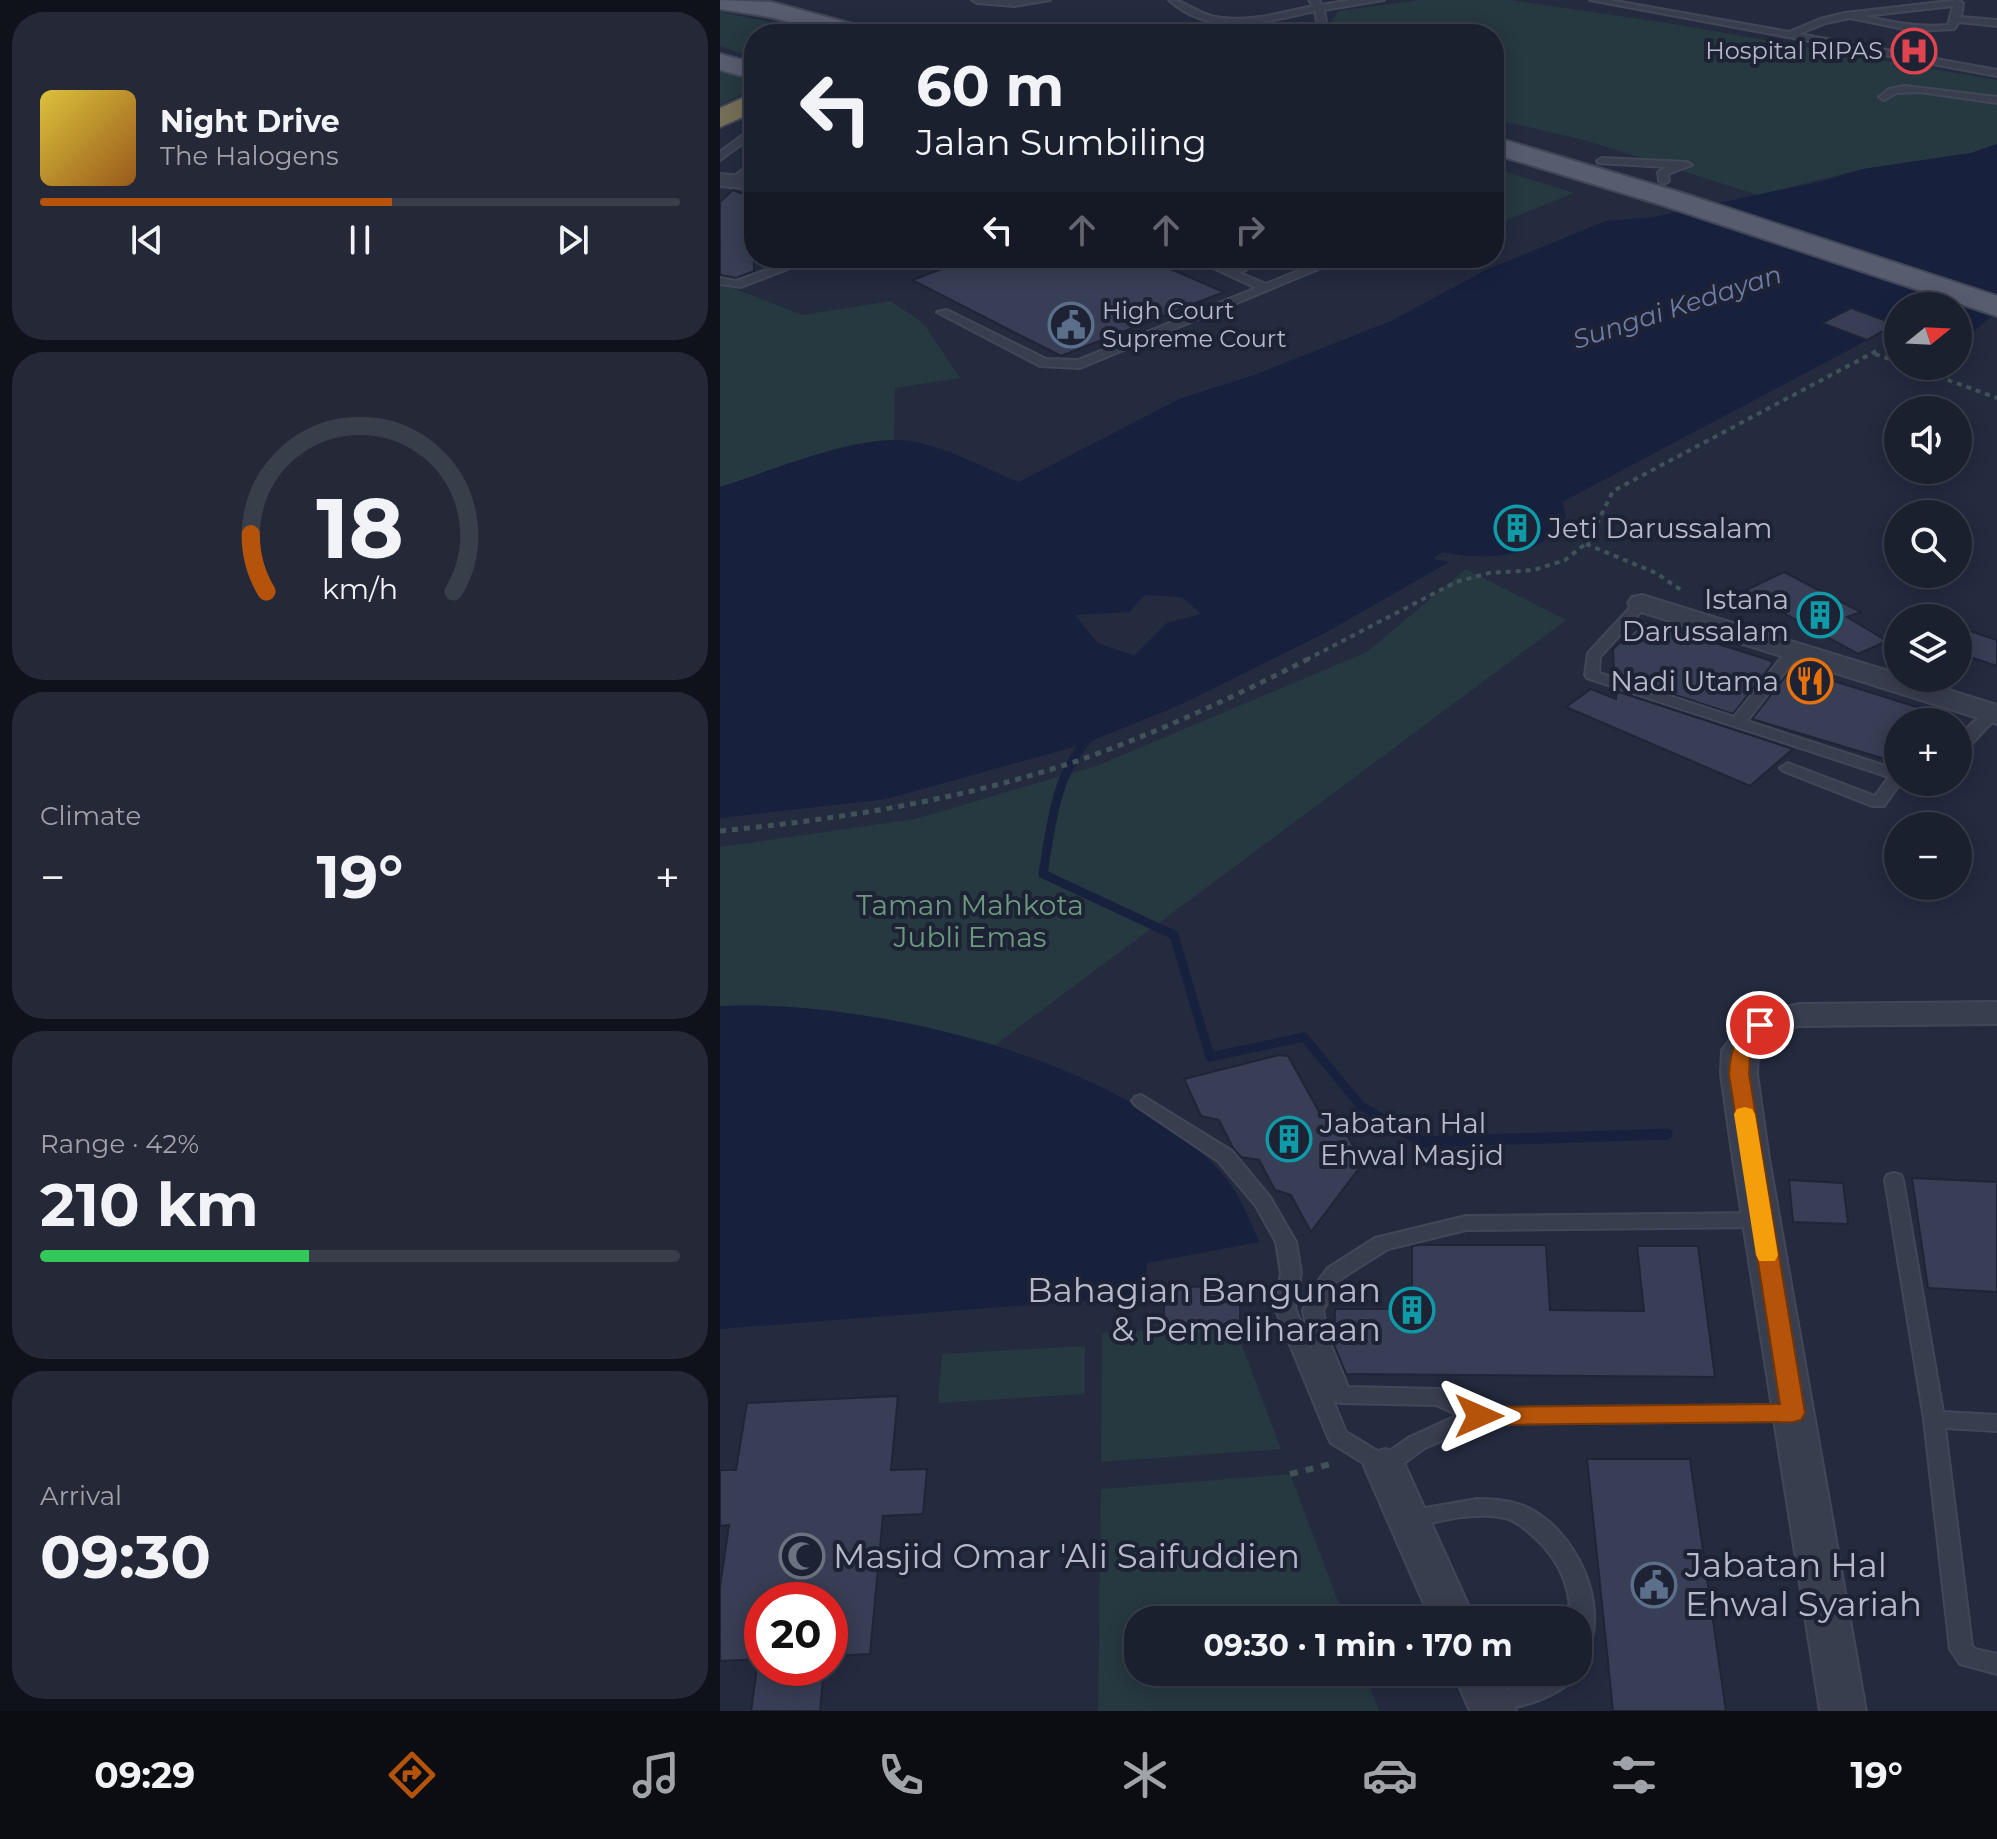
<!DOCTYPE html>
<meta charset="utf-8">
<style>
body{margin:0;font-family:Montserrat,sans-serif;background:#242837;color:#f1f3f6;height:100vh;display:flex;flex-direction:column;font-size:30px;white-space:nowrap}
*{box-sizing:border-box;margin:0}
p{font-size:26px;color:#a0a3aa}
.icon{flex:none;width:44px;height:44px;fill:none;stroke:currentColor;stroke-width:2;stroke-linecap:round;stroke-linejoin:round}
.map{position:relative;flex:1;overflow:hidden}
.sheet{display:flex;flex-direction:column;gap:12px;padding:12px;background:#0f121a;width:720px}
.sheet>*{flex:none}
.hud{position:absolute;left:24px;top:24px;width:760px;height:244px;border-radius:32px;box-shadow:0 4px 20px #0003,0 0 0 2px #393e4b;background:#1b202f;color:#f1f3f6;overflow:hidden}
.needle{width:52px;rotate:72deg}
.fabs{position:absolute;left:1164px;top:292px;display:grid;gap:16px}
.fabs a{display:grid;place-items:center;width:88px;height:88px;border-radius:50%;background:#1b202f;box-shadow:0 4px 20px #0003,0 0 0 2px #393e4b;font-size:40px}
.speed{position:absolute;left:24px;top:1582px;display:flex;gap:16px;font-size:40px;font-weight:700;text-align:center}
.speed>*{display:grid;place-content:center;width:104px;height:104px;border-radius:50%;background:#1b202f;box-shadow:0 4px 20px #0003,0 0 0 2px #393e4b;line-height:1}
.speed .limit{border:12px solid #d22;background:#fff;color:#111}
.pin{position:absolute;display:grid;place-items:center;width:68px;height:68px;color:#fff;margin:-34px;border:4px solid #fff;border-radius:50%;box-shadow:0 2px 8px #0007}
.me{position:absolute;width:88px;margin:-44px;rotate:90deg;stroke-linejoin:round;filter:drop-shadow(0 0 6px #0008)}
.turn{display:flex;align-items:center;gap:28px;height:168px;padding:0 40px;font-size:36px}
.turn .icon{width:104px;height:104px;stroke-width:2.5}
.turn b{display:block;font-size:56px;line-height:68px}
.lanes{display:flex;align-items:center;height:76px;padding:0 40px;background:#0003;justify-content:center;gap:40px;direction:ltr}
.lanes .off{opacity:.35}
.big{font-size:60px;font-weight:700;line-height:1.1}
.sheet .tile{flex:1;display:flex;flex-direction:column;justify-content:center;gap:12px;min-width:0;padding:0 28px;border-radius:32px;background:#242837}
.sheet .dial{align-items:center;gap:0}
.dial svg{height:208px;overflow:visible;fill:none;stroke:#393e4b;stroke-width:7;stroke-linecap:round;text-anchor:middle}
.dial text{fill:#f1f3f6;stroke:none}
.song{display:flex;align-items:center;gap:24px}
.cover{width:96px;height:96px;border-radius:12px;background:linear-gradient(135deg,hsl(50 70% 55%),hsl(30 70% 35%))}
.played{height:8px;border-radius:4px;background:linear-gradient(90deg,#b45309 55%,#393e4b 55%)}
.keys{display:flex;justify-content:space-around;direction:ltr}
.heat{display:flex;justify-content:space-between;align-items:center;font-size:44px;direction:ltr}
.charge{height:12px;border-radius:6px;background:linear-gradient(90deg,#34c759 42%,#393e4b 0)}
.trip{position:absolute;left:404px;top:1606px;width:468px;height:80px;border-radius:32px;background:#1b202f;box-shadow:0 4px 20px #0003,0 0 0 2px #393e4b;font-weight:700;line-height:80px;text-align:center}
.menu{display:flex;height:128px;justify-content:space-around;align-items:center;background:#0b0d13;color:#a0a3aa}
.menu .icon{width:56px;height:56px}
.menu .selected{color:#b45309}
.menu b{font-size:36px;color:#f1f3f6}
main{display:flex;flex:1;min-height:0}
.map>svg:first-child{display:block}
</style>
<main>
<section class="sheet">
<div class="tile">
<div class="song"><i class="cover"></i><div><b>Night Drive</b><p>The Halogens</p></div></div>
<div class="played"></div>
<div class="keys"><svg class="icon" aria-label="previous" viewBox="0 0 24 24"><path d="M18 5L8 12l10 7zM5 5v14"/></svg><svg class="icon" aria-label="pause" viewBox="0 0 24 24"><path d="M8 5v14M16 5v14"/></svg><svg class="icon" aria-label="next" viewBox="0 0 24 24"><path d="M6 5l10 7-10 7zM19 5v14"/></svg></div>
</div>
<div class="tile dial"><svg viewBox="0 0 100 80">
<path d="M14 69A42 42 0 1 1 86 69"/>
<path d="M14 69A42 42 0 0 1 8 47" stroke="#b45309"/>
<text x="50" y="56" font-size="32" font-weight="700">18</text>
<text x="50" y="72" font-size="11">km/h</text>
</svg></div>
<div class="tile"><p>Climate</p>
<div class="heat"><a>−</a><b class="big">19°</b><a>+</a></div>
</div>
<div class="tile"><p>Range · 42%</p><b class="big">210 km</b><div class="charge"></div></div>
<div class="tile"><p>Arrival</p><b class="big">09:30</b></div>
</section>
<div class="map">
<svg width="1277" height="1711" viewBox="0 0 1277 1711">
<rect width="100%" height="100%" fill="#242b3f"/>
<!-- green -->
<path fill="#263840" d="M700,0H790L947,23L1277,80V144L1251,153L1143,169L1038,195L868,141L774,119V34H603L619,11Z
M0,12L111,34H34V58L0,46Z
M0,70L34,79V88L0,105Z
M774,168L854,193L774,225Z
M0,283L82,315L171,301L204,324L240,378L175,388L174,440L118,449L0,487Z
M746,569L846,620L275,1045C187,1020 92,1002 0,1006V847L195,819L379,765L647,652Z
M514,1325L561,1449L381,1462L382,1333Z
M365,1346V1394L218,1403L222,1354Z
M570,1474L625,1620H418V1672H644L659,1711H378L381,1489Z"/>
<!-- water -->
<path fill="#17203d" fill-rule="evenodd" d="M1277,144V312L1253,332L1238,335V306H1178V324L842,502L846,516C826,559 763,561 722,552L713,559L729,562L605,633L460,705L361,745L166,799L0,818V487C51,471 138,433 190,441C227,447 264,468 299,482L459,399L537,374L671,321L766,270L886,221L933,217L1103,181L1143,169L1251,153ZM425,595L462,597L481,614L447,623L414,656L378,643L355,615L409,612Z
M0,1006C147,999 395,1057 498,1169C518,1190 528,1216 539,1242L427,1263L425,1296L0,1329Z"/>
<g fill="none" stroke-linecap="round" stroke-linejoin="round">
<!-- stream-far1 -->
<path stroke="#17203d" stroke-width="9" d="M369,738C335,775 331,826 323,874L454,935L490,1057L584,1037L640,1105L673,1125"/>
<!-- stream -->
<path stroke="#17203d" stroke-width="11" d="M670,1123L702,1142L947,1134"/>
</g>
<!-- building -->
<path fill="#373e55" stroke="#1f2536" stroke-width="2" d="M13,190L34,198V271L16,278L0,275V202Z
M251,258H425L504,292L341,356L192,280Z
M1131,308L1175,324L1147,340L1102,323Z
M1064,572L1141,612L1127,617L1167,641L1138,654L1024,591Z
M925,621L1049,660L1053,663L1013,714L894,675L893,649Z
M1238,627L1277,640V666L1238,653Z
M1072,668L1229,717V722H1178V763L1032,719Z
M871,689L896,699V691L1073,749L1030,786L846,707Z
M559,1055L568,1056L602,1117L619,1121L643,1163L591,1232L571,1195L555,1190L539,1160L521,1157L513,1148L499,1120L481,1116L464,1079Z
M1192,1178L1277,1182V1292L1208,1288Z
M1069,1180L1123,1183L1128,1224L1073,1222Z
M699,1245H826L830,1310L924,1311L917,1246H978L995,1377L626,1374L614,1345L615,1309H692V1246Z
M520,1285V1324L444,1327V1288Z
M178,1396L171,1470L207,1469L203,1514L163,1516L150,1654L110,1656V1600H42V1659L0,1661V1587L9,1525L0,1526V1470H16L27,1403Z
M867,1459H970L1006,1711H893Z
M37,1668H104L100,1711H31Z"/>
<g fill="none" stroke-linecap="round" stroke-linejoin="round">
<!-- service casing -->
<g stroke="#424758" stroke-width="4">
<path id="service" d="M252,0H330L294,6L257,3Z
M449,0C465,0 475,12 491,16C524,24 561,13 593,6L589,0H599L601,5L631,0H664L604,10L606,22L597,34H587L597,22L595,11C547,22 490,38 449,0Z
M870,0H890L1069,32L1100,19L1125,13L1238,0L1243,3L1241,17L1277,20V26L1239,22L1234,29L1194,31L1130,18L1106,23L1079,34L1277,70V76ZM1233,6L1228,25C1199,28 1172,22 1144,16Z
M189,26L251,31L256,34L155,33Z
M1185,86L1277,97V103L1200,92L1176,93L1164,100L1159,97L1169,89Z
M34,127V135L0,160V152Z
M882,158L967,162L972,165L948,174L949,181L944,184L939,181L938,172L947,167L878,163L877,161Z
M34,161V169L20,181L34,188V195L8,181Z
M80,258H96L21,287L0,284V278L16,281Z
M203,258H232C225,263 210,263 203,258Z
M472,258H487L511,269L522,263L521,258H533L532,266L520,273L546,284L609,258H625L360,368L320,366L217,312L227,310L326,359L358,360L536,288Z
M671,258H686L692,262L686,265Z
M922,599L929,603L880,657L879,673L1014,717L1069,648H1079L1081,651L1079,654L1027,721L1178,770V782H1181L1164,806H1152L1063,771L1060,768L1068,763L1073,765L1155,796L1169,777L867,678L865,675L868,653L917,600Z
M1273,710L1277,711V718C1265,727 1248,751 1238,755V740L1252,723Z
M421,1095L512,1151L550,1197L576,1242L581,1273L575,1308L607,1386L588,1338L583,1310L596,1284L608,1268L655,1238L746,1216L1041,1213L1048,1215L1050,1220L1048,1225L1041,1227L746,1230L668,1249L622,1278L603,1310L608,1338L628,1387L719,1389L761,1408L1073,1405L1080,1407L1083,1413L1080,1419L1073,1421L760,1424L705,1448L672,1472L665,1474L658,1472L611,1443L608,1437L555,1308L561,1273L556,1242L536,1206L498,1161L415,1105L412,1101L415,1097ZM611,1396L614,1401L621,1403L716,1405L738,1415L690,1437L664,1455L626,1432Z
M1174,1173L1181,1175L1183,1180L1223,1412L1277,1415V1431L1225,1428L1252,1646L1255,1649L1277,1654V1674L1240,1664L1230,1649L1204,1419L1165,1180L1167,1175Z
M757,1499C773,1499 790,1500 806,1507C855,1529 891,1604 866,1655L858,1657V1620H850C852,1582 835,1553 806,1530C800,1525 794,1520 785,1518C753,1511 719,1521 688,1529L680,1526L677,1520L680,1514L688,1511Z
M831,1672H857C845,1698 790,1711 763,1711L760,1704L763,1697L808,1683Z"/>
</g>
<!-- minor casing -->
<g stroke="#424758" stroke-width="4">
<path id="minor" d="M160,27L169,33L146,34L148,30Z
M0,174L34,177V189L0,186Z
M922,595L1178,674V678H1190L1277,705V724L912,609L908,603L912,597Z
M1277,1002V1024L1079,1026L1052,1033L1038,1052L1037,1074L1049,1159L1146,1711H1100L1013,1159L1001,1074L1002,1050L1028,1017L1079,1004Z
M665,1449L680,1454L755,1620H711L644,1466L650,1454Z
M733,1672H779L796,1711H750Z"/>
</g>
<!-- primary casing -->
<g stroke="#424758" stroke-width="4">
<path id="primary" d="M0,0L51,2L151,29L155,34H113L50,17L0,9Z
M0,54L34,63V79L0,70Z
M774,137L962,193L1277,296V316L942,205L774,154Z"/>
</g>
<!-- motorway casing -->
<g stroke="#404656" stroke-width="4">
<path id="motorway" d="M34,93V112L0,127V108Z"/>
</g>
<!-- path-far2 -->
<path stroke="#405258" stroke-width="4" stroke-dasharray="5 5" stroke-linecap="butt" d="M1155,354L1178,362
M1190,366L1277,398
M866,544L936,573L961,590
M586,660L736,582L769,573L814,570L845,560L868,542L893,491L1160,349"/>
<!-- path-far1 -->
<path stroke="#405258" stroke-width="5" stroke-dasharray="6 6" stroke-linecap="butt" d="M0,831C121,819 241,800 357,761C437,733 514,697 590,658"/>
<!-- path -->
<path stroke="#405258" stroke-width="6" stroke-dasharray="8 8" stroke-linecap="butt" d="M570,1474L615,1463"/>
<!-- service -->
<use href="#service" fill="#393e4f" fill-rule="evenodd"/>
<!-- minor -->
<use href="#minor" fill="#393e4f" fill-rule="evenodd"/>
<!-- primary -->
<use href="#primary" fill="#575d6f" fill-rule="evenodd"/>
<!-- motorway -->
<use href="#motorway" fill="#756e56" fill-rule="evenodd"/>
</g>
<!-- route -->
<path fill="#b45309" stroke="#753606" stroke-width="2" d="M1040,1018L1050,1025L1030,1051L1029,1074L1085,1413L1081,1420L1073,1422L759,1425L751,1423L747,1416L751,1410L759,1407L1060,1404L1009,1074C1010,1054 1017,1025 1040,1018Z"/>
<!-- slow -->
<path fill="#f59e0b" d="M1025,1107L1032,1109L1035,1114L1058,1255L1055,1261H1039L1036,1255L1014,1114L1017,1109Z"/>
<!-- icons -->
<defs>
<g id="hospital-ring" transform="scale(2.3)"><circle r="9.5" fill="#1d2334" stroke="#e0444e" stroke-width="1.5"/><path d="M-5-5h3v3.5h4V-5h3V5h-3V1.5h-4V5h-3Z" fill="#e0444e"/></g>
<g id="civic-ring" transform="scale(2.3)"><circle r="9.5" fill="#1d2334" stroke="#5c6f8a" stroke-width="1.5"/><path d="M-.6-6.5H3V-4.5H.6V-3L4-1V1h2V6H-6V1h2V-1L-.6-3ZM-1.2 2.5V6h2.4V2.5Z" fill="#5c6f8a"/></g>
<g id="building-ring" transform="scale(2.3)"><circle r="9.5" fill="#1d2334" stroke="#0f9aa8" stroke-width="1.5"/><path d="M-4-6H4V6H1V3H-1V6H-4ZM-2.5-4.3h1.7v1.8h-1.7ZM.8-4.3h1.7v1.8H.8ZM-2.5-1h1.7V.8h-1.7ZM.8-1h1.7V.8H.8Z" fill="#0f9aa8"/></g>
<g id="restaurant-ring" transform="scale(2.3)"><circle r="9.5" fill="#1d2334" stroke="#e8710a" stroke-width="1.5"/><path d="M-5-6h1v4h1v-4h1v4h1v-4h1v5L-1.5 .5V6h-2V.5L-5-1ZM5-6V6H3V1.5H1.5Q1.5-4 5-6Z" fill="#e8710a"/></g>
<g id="mosque-ring" transform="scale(2.3)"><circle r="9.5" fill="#1d2334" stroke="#6b7280" stroke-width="1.5"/><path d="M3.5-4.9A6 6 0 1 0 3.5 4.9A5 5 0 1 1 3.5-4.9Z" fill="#6b7280"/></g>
</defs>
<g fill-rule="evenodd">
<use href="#hospital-ring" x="1194" y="51"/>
<use href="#civic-ring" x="351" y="325"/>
<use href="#building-ring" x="797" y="528"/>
<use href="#building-ring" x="1100" y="615"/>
<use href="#restaurant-ring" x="1090" y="681"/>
<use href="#building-ring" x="569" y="1139"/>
<use href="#building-ring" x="692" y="1310"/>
<use href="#mosque-ring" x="82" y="1556"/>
<use href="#civic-ring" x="934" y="1585"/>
</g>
<g text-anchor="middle" stroke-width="8" stroke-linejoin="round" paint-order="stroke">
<!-- far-poi labels -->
<g font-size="24" fill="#b5b9c9" stroke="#1d2334" text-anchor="end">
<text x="1163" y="59">Hospital RIPAS</text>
<text x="382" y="319" text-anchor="start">High Court<tspan x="382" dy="28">Supreme Court</tspan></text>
</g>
<!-- far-water labels -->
<g font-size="26" font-style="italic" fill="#6e7da8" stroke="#1d2334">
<text transform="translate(957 307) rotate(-18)" y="9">Sungai Kedayan</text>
</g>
<!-- poi labels -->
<g font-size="28" fill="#b5b9c9" stroke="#1d2334" text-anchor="start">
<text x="828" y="538">Jeti Darussalam</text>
<text x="1069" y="609" text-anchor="end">Istana<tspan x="1069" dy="32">Darussalam</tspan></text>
<text x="1059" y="691" text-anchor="end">Nadi Utama</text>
<text x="600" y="1133">Jabatan Hal<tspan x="600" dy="32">Ehwal Masjid</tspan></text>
</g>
<!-- park labels -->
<g font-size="28" fill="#6c9a7f" stroke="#1d2334">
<text x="250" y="915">Taman Mahkota<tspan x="250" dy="32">Jubli Emas</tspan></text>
</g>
<!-- near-poi labels -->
<g font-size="34" fill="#b5b9c9" stroke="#1d2334" text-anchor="start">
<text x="661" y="1302" text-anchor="end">Bahagian Bangunan<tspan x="661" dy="39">&amp; Pemeliharaan</tspan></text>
<text x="113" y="1568">Masjid Omar 'Ali Saifuddien</text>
<text x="965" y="1577">Jabatan Hal<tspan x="965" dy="39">Ehwal Syariah</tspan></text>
</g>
</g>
</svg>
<div class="fabs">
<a><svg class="needle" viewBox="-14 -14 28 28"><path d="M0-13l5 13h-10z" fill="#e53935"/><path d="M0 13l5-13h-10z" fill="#a0a3aa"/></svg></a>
<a><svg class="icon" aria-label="sound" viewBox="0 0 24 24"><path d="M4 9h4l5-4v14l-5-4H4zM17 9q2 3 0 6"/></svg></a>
<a><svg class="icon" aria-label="search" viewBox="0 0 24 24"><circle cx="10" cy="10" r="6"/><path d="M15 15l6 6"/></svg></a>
<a><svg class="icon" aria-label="layers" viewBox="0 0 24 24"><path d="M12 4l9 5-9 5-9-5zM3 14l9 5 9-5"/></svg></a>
<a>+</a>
<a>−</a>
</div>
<div class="speed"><div class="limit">20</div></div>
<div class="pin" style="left:1040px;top:1025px;background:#d93025"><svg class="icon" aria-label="arrive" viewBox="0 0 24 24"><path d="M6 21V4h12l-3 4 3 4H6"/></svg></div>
<svg class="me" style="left:759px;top:1416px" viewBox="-20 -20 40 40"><path d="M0-17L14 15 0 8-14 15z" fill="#b45309" stroke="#fff" stroke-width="4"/></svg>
<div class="trip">09:30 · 1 min · 170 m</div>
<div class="hud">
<div class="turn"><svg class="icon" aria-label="left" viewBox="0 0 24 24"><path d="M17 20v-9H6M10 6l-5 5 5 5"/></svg><div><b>60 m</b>Jalan Sumbiling</div></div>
<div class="lanes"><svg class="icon" aria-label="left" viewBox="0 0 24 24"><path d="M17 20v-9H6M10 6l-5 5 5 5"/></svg><svg class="icon off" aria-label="ahead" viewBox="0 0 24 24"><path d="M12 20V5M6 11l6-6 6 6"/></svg><svg class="icon off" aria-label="ahead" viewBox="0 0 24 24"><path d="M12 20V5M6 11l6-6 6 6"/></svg><svg class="icon off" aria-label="right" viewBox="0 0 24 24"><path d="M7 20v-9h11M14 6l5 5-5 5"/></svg></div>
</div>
</div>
</main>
<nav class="menu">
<b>09:29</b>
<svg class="icon selected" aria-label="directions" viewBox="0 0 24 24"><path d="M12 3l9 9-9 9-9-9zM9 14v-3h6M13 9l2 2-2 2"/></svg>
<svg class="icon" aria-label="music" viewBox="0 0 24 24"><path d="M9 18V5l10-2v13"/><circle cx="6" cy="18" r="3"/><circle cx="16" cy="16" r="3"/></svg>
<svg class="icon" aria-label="phone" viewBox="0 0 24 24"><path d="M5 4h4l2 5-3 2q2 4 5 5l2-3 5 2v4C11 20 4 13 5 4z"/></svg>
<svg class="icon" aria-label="climate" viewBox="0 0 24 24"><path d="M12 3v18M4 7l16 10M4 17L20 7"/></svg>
<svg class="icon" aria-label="car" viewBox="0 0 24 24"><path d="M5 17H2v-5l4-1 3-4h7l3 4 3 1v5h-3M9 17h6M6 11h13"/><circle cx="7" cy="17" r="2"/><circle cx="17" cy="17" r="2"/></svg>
<svg class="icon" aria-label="filters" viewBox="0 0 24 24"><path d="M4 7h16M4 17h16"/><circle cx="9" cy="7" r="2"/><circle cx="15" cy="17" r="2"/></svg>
<b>19°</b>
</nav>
